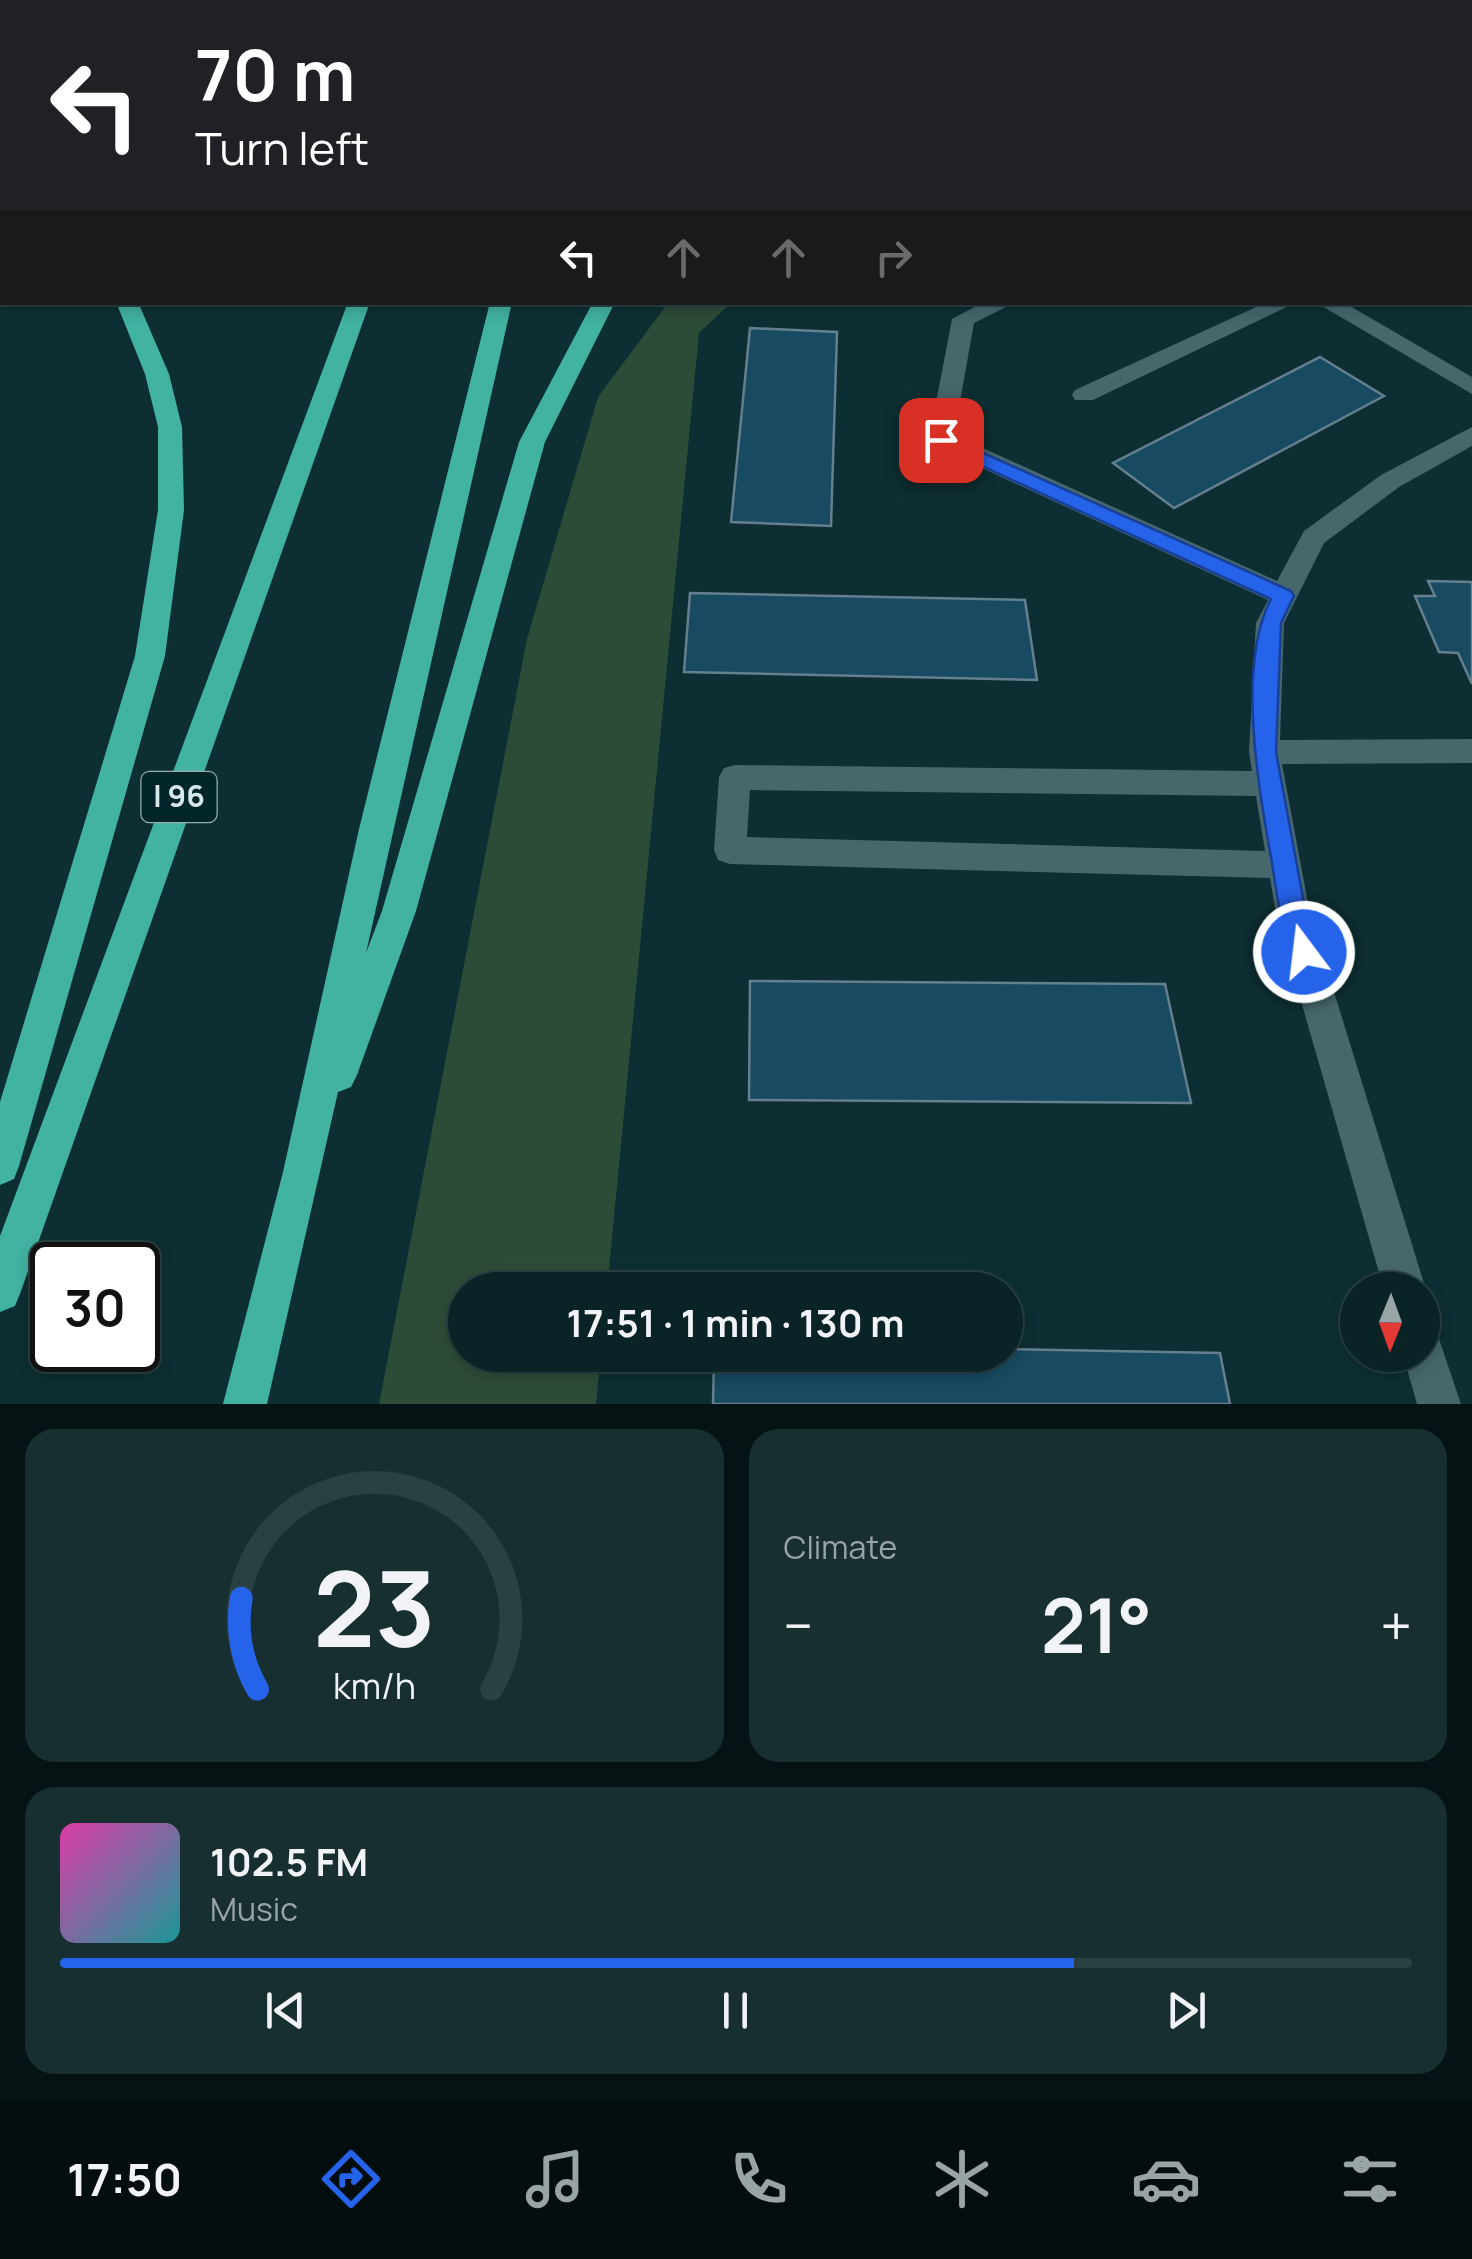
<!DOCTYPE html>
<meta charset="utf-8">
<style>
body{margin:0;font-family:Manrope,sans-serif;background:#182f32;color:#f1f3f6;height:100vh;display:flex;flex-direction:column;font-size:38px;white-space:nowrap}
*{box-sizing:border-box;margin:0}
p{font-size:32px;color:#99a4a7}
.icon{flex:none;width:55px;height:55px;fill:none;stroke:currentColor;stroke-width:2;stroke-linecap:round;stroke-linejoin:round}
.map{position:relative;height:1404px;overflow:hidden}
.sheet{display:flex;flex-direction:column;gap:25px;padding:25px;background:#061315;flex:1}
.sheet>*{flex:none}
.guide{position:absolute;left:0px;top:0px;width:1472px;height:305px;box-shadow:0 5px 15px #0003,0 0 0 2px #2a4043;background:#202124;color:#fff;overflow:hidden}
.needle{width:65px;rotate:181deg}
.buttons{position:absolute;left:1340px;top:1272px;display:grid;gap:20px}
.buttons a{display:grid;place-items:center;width:100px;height:100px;border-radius:50%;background:#0a2326;box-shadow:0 5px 15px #0003,0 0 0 2px #2a4043;font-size:50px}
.speed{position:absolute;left:30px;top:1242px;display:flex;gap:20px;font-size:50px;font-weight:700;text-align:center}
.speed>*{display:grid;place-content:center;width:130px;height:130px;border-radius:50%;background:#0a2326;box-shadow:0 5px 15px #0003,0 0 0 2px #2a4043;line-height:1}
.speed .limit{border:5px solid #111;border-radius:15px;background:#fff;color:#111}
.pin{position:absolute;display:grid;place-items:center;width:85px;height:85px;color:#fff;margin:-42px;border-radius:20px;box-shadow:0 5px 15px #0006}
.me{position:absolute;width:110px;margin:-55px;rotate:345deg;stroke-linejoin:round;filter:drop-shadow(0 0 8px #0008)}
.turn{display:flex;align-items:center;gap:35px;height:210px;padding:0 30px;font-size:45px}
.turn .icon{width:130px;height:130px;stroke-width:2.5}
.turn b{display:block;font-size:70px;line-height:85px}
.lanes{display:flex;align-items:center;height:95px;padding:0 30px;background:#0003;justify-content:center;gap:50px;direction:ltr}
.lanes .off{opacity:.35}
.big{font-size:75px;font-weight:700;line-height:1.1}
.sheet .widget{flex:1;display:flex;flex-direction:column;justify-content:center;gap:15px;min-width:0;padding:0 35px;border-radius:30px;background:#182f32}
.sheet .dial{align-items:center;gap:0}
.dial svg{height:260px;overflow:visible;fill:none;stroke:#2a4043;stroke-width:7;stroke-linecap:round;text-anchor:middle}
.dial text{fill:#f1f3f6;stroke:none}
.song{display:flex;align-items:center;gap:30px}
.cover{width:120px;height:120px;border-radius:15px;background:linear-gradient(135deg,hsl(320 70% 55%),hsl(180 70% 35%))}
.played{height:10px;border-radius:5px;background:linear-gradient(90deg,#2563eb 75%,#2a4043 75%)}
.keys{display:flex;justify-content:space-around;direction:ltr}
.heat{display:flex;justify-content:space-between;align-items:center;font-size:55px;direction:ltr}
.sheet .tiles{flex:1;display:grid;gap:25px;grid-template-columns:1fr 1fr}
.widget:last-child{grid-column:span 2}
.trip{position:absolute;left:448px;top:1272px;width:575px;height:100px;border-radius:50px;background:#0a2326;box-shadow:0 5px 15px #0003,0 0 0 2px #2a4043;font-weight:700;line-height:100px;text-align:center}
.tabs{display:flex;height:160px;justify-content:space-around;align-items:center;background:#040e0f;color:#99a4a7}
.tabs .icon{width:70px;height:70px}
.tabs .current{color:#2563eb}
.tabs b{font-size:45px;color:#f1f3f6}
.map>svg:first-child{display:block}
</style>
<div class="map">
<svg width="1472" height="1404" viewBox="0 0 1472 1404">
<rect width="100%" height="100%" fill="#0d2f33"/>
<!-- green -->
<path fill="#2d4c38" d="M668,303H731L699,333L607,1290H465V1355H601L596,1404H379L527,639L598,397Z"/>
<!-- building -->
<path fill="#184a61" stroke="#647f8e" stroke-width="2.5" d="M750,328L837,332L831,526L731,522Z
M1320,357L1384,396L1174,508L1113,463Z
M1428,581L1472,582V684L1458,653L1439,652L1415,596H1435Z
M690,593L1025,600L1037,680L684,672Z
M750,981L1165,984L1191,1103L749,1100Z
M1005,1349L1220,1353L1230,1404H713L714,1355H1005Z"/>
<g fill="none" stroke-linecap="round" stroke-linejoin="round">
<!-- minor -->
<path fill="#46676c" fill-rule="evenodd" d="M1112,0H1128L1129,2H1113Z
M1189,0H1205L1206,2H1190Z
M1259,0H1275L1276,2H1260Z
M1338,0H1355L1356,2H1339Z
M984,302H1016L974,323L954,435L1277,581L1304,531L1381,475L1472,427V446L1399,487L1324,543L1284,623L1280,740L1472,739V763L1282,764L1310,914L1426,1290L1422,1297V1290H1384L1276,914L1270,878L730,864L718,860L714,850L719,777L724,768L735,765L1252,771L1249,752L1256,623L1268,600L932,445L929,439L952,319ZM750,790L1256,796L1265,851L747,837Z
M1267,302H1297L1093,400H1075L1072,395L1075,390Z
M1315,302H1343L1472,377V394Z
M1422,1327L1437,1333L1461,1404H1417L1403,1355H1422Z"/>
<!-- highway -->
<path fill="#42b2a1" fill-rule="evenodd" d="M0,69H2V80H0Z
M0,156L2,157V170L0,169Z
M116,302H138L169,374L182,427L184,510L165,656L19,1166L14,1179L0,1185V1102L135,656L158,510V427L145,374Z
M348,302H370L21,1291L15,1306L0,1312V1236Z
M490,302H512L366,953L382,911L519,442L593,302H615L545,442L416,911L357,1075L351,1087L338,1092L267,1404H223L283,1172L359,829Z"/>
</g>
<!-- route -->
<path fill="#2563eb" stroke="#184099" stroke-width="2.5" d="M941,434L1291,591L1294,596L1281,623L1276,752L1306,914L1318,952L1314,960L1304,963L1295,960C1281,930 1277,895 1272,863C1259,790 1236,666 1271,599L934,444V435Z"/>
<g text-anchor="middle" stroke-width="10" stroke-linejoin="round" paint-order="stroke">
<!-- shield labels -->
<rect fill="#022529" stroke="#96aeb0" stroke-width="2.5" x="141.5" y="772" width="75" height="50" rx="8"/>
<g font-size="30" font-weight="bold" fill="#d6e8ea">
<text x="179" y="807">I 96</text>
</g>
</g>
</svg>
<div class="buttons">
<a><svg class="needle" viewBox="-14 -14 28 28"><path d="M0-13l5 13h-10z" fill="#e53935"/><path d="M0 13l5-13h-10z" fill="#99a4a7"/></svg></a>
</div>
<div class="speed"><div class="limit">30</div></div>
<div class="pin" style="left:941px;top:440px;background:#d93025"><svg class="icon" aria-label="arrive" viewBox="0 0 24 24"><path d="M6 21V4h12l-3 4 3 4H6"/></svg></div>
<svg class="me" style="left:1304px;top:952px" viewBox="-20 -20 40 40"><circle r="17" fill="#2563eb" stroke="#fff" stroke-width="3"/><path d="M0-11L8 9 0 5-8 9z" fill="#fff"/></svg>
<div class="trip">17:51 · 1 min · 130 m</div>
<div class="guide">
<div class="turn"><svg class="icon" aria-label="left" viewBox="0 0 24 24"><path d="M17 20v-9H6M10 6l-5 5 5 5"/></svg><div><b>70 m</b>Turn left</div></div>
<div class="lanes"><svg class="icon" aria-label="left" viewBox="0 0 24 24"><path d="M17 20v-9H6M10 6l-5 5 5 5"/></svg><svg class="icon off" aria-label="ahead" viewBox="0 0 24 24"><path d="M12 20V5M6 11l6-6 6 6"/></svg><svg class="icon off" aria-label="ahead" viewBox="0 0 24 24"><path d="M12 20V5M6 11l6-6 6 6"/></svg><svg class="icon off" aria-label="right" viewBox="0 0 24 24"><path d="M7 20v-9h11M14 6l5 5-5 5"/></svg></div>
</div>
</div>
<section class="sheet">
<div class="tiles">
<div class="widget dial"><svg viewBox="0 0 100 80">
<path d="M14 69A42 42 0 1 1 86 69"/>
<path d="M14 69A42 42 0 0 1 9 41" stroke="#2563eb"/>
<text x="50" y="56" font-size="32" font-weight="700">23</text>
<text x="50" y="72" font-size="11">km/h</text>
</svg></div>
<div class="widget"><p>Climate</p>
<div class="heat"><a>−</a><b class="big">21°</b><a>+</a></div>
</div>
<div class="widget">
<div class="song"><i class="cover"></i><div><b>102.5 FM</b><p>Music</p></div></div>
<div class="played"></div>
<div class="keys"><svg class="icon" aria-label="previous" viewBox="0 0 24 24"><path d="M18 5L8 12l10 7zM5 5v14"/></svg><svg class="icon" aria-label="pause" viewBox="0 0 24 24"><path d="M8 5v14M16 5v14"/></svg><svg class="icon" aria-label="next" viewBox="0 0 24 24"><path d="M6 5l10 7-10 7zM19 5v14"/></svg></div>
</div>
</div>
</section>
<nav class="tabs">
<b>17:50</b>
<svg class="icon current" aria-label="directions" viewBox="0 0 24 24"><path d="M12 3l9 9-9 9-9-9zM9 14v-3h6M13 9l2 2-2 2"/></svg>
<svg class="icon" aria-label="music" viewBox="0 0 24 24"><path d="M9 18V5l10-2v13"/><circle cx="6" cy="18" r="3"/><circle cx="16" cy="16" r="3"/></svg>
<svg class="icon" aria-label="phone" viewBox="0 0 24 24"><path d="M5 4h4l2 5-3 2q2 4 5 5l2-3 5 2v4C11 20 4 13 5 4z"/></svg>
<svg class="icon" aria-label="climate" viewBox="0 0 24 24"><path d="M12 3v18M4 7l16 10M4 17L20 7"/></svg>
<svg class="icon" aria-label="car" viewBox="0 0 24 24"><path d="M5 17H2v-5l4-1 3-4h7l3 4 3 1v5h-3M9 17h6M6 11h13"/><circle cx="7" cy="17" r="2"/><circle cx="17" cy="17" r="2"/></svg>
<svg class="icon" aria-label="filters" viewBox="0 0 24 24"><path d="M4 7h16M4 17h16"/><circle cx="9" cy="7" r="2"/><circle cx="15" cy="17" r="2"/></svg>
</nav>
